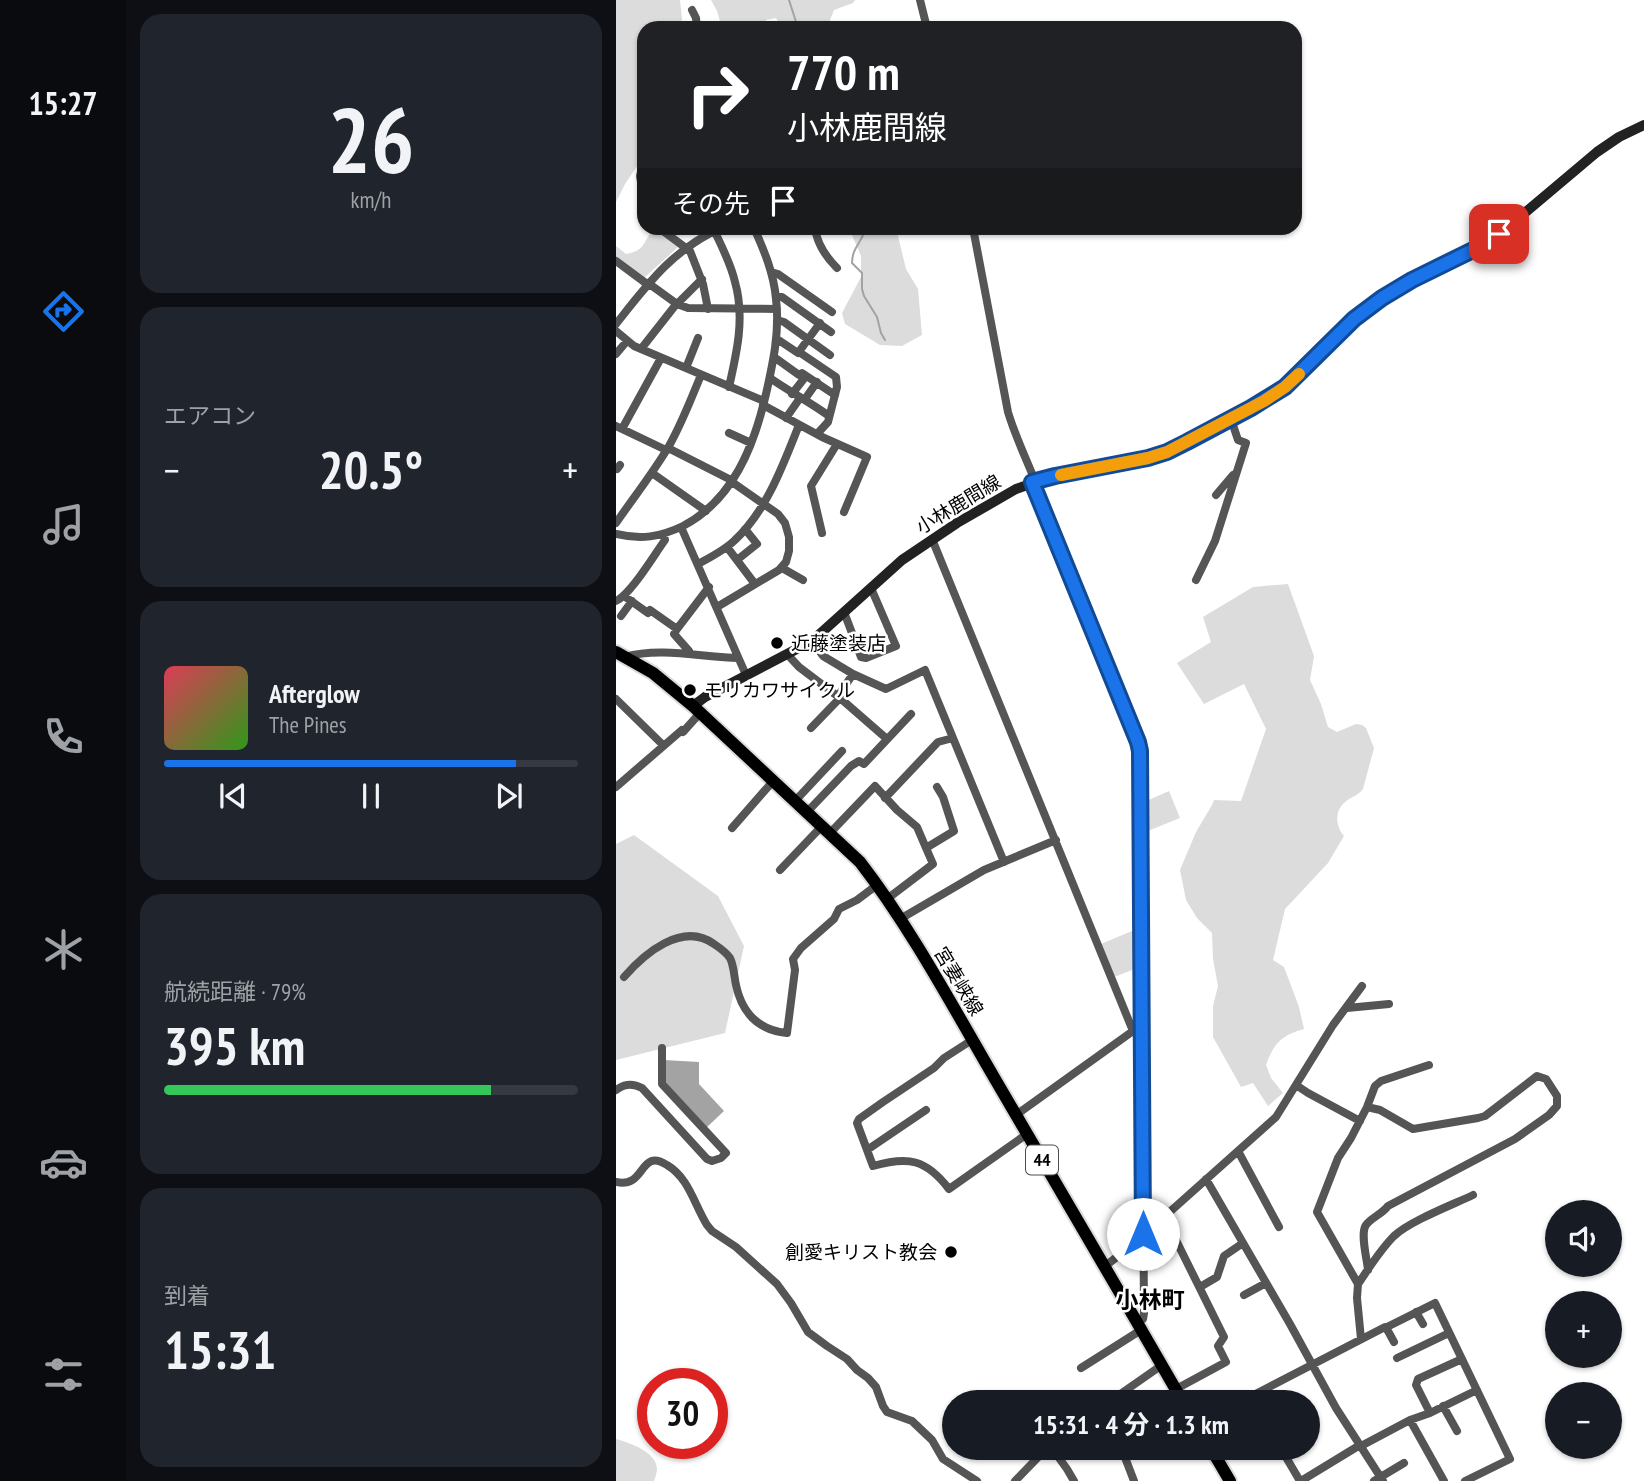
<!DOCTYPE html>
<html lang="ja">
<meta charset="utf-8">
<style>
body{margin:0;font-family:"PT Sans Narrow","Noto Sans JP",sans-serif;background:#20242c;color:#f1f3f6;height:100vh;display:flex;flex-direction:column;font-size:26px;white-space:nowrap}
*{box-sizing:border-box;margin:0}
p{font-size:23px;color:#9ea1a6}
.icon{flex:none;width:38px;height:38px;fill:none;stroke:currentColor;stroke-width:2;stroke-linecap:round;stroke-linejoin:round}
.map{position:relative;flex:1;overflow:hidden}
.details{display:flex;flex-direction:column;gap:14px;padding:14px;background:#0d0f14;width:490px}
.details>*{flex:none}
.guide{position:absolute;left:21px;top:21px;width:665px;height:214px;border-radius:21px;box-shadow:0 2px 5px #0004;background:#202124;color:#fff;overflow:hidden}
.buttons{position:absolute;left:929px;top:1200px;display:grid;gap:14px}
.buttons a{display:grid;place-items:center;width:77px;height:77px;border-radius:50%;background:#171b24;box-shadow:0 2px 5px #0004;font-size:35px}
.speed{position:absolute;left:21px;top:1368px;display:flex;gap:14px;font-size:35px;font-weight:700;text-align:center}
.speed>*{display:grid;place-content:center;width:91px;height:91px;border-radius:50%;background:#171b24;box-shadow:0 2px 5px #0004;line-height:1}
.speed .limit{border:10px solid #d22;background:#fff;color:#111}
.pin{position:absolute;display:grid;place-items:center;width:60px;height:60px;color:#fff;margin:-30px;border-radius:14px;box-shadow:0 4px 10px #0006}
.me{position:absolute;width:77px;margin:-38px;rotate:0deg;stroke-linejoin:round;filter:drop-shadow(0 0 5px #0008)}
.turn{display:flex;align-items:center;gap:24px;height:147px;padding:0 35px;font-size:32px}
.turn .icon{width:91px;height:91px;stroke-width:2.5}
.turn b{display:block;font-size:49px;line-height:60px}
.then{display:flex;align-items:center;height:66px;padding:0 35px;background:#0003;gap:14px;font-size:26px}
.big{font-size:52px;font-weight:700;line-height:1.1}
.details .widget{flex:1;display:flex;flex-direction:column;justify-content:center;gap:10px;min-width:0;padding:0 24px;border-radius:21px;background:#20242c}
.details .dial{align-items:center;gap:0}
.dial b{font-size:91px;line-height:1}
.song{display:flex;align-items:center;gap:21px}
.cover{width:84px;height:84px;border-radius:10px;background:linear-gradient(135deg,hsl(350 70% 55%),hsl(110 70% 35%))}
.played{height:7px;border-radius:4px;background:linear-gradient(90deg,#1a73e8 85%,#363941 85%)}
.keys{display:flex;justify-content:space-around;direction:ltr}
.heat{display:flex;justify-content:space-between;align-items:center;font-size:38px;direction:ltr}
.charge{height:10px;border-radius:5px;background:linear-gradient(90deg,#34c759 79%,#363941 0)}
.trip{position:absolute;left:326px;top:1390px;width:378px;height:70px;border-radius:35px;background:#171b24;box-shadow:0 2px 5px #0004;font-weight:700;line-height:70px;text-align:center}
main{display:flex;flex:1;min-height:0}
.menu{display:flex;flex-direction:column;width:126px;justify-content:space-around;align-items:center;background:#090b0e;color:#9ea1a6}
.menu .icon{width:49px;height:49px}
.menu .selected{color:#1a73e8}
.menu b{font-size:32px;color:#f1f3f6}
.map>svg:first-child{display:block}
</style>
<main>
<nav class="menu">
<b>15:27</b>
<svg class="icon selected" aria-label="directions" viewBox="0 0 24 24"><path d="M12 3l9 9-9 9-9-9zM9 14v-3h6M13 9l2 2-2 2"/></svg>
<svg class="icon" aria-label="music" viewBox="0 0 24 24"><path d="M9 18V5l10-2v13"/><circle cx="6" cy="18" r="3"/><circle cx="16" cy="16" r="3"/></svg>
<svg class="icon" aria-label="phone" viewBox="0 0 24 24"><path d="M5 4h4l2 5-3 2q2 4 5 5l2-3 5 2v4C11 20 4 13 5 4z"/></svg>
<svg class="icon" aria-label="climate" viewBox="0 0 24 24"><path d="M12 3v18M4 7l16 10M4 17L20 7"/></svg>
<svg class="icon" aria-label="car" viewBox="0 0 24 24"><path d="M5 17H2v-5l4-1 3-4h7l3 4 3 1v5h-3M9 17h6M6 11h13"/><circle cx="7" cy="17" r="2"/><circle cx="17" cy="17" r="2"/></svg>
<svg class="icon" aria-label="filters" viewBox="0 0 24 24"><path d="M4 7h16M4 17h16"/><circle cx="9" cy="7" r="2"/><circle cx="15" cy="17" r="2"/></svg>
</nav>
<section class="details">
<div class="widget dial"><b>26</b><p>km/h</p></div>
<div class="widget"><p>エアコン</p>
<div class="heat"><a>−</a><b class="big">20.5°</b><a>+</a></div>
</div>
<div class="widget">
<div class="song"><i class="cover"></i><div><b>Afterglow</b><p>The Pines</p></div></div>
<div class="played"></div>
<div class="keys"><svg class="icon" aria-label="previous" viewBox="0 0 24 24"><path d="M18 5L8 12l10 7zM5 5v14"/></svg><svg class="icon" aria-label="pause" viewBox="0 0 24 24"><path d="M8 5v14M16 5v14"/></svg><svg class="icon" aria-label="next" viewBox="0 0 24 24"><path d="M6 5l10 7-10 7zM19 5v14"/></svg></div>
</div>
<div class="widget"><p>航続距離 · 79%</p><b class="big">395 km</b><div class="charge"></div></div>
<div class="widget"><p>到着</p><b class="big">15:31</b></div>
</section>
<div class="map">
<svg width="1028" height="1481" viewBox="0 0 1028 1481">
<rect width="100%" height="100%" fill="#fff"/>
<!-- green -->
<path fill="#dcdcdc" d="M0,0H64L66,19L63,28H28V156L9,184L0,202Z
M95,0H239L237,3L218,10L214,20L218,28H166L160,18L150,20L152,28H106L101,11Z
M233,228H280L290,269L302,289L306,335L286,346L264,345L229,324L226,313L245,277V256Z
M41,229L62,247L27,279L0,259V246L10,254C34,250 25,237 41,229Z
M672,584L698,656L694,680L705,704L712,727L721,732L740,724L746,725L750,728L758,748L747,789C742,796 734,797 728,803C718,812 720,827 728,836L712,863L669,909L657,960L668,967L683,1007L688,1029C666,1035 658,1043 650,1065L655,1078L667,1093L652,1106L637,1083L625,1087L597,1037V1006L602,986L597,959L596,933L581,918L570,900L564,870L580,832L596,805L598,800L625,801L650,729L628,684L588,704L561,663L595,642L587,617L637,587Z
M553,791L564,818L527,833L526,803Z
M18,835L102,896L128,946L109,1033L0,1060V844Z
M523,928L524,967L498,977L485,944Z
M0,1439C14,1443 41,1452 41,1469C41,1472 39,1479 38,1481H0Z"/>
<!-- water -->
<path fill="#a3a3a3" d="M48,1060L83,1062V1084L108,1111L90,1128L48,1085Z"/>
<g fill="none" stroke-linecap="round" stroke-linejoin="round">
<!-- stream -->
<path stroke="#a3a3a3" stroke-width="2" d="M173,0L182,28
M249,228C247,242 236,247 236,263L246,273V289L248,296L261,317L265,333L269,340"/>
<!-- primary casing -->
<g stroke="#dbdbdb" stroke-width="16">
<path id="primary" d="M0,652L37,673L77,706L244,862C295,928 337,1007 379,1079C442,1187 505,1294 567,1402
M594,1447L614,1481"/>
</g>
<!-- street -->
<path stroke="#555" stroke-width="8" d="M304,0L311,28
M76,10L80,18L81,28
M28,173L25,172L24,176L28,199
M43,228L74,251L87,284L92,309
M199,228C201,244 209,256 221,268
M357,228L392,412C399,436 410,458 419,481
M98,230C106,247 115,264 119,282C129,317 121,352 113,387
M0,261L31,284
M155,272L162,274L216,312
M32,283L61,304L72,308L161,309
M160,297H166L215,332
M161,320L168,322L214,355
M0,324C31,285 57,249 105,228
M0,331L18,346L148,401
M161,339L182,353L204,323
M25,349L58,307L86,279
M183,352L220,377L221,387L212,422L201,434
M0,354L11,341
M158,357L183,375L186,373L219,395
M70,368L82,338
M154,378C174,392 194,402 213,416
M176,394L190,376
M189,399L201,382
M147,405L206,437L251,457L228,512
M170,418L184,398
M0,426L50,450
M6,429L45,358
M113,433L135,443
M52,448L117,481
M1,469L4,465
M36,473L90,511
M416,483L522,742L524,751L528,1313L527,1319L521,1323
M600,495L617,475
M0,523C18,497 37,473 53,446C66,423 75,399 85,375
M65,527L130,675
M206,533L195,486L221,444
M0,534C25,540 44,537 67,526C117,500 138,446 150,394C157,363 164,331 160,299C158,274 148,250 138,228
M316,539L517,1031L400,1115
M111,547L139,584
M121,560L141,544L129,529
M82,564C95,557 109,550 119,540C151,510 167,465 183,425
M166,568L187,580
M580,580L599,541L630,443L622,440L615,419
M8,596L32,613L34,610L61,629L93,587
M0,601C15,594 38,555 49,540L48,535
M101,607L163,570L170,562L173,551V537L169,523L162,514L116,482
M228,612L245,657L250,658L280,646L255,588
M5,616L16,601
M61,629L58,634L73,651
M196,641L207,656L237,674L222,696
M171,654L183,667L224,698L271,739
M9,657C43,647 86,657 122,658
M237,674L270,689L309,670L388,862
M0,699L47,745
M195,728L224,698
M0,787L66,730L67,732L84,713
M269,798L322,742L337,738
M179,801L226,751
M191,812L235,766L243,761L248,764L295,714
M116,828L158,780
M214,833L259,786L281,810L301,827L310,848L338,831L327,797L321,787
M164,870L206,826
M271,899L317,864L310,848
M284,919L368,870L440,840
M8,977C28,954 66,921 98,944C104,948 110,952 114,958C118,966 118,976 120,985C126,1013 142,1030 171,1033L179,970L177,959L185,948L218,919L223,909L241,900L261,885
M731,1008L773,1004
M356,1040L328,1058L318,1068L267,1102L243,1119L241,1123L257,1166C292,1156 310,1159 333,1189L411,1134
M680,1085L692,1093L744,1121
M0,1090C8,1084 17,1083 26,1088L91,1159L96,1161L105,1158L110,1153L46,1084V1048
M751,1107L764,1110L797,1129L862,1118L869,1116L921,1076L930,1079L941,1096V1106L933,1115L899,1139L772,1206C766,1214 755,1218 750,1225C744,1233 751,1259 752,1270
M251,1150L310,1110
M622,1151L663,1227
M590,1179L674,1324L720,1408L767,1481
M0,1182C30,1189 23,1147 51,1165C73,1178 78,1204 91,1225L96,1231L120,1247L161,1284L175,1303L192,1332L211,1346L231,1359L241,1370L252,1378L260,1387L267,1406L271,1412L296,1421L316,1440L327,1459L361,1481
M548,1216L608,1337L602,1346L610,1362L560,1389
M488,1267L520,1242L660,1117L717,1025L746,986
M742,1284C753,1268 764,1250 778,1236C794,1221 836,1205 857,1195
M584,1287L601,1277L608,1256L627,1243
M628,1295L650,1283
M800,1312L807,1324
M769,1328L819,1303L894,1459L849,1481
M745,1339L741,1298L742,1284L701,1212L722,1158L735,1138L751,1107L759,1086L765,1081L813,1065
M781,1358L833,1333
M465,1368L525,1330
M493,1402L546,1365
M624,1402L769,1327L772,1331L778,1342
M827,1406L841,1431
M814,1413L800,1385L802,1379L846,1359
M794,1420L828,1481
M745,1446L794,1420L814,1413L861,1390
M435,1447L451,1469L458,1481
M505,1447L518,1481
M664,1447L684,1481
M399,1481L432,1447
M685,1481L744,1445
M758,1481L788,1463"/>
<!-- secondary -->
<path stroke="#222" stroke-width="10" d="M77,706L89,697L196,641L286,560L341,523L400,489L431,478L540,456L559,449L648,401L678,378L739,319L766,297L796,280L873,241L899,221L981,152L1003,137L1028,125"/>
<!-- primary -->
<use href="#primary" stroke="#000" stroke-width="12"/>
</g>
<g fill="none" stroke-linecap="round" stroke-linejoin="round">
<!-- route casing -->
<g stroke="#114b97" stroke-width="18">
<path id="route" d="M527,1234L524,751L522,742L416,482L439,476L532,458L551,452L571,442L635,408L669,387L738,319L766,298L796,280L861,248L883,234"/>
</g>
<!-- route -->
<use href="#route" stroke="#1a73e8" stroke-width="12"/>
<!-- slow -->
<path stroke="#f59e0b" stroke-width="12" d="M445,475L532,458L551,452L648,401L669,387L683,374"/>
</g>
<!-- markers -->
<g fill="#000" stroke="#fff" stroke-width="2.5">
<circle cx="161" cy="643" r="7"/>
<circle cx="74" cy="690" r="7"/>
<circle cx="335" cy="1252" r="7"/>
</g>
<g text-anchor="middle" stroke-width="5" stroke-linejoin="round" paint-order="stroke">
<!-- shield labels -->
<rect fill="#fff" stroke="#4c4c4c" stroke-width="2" x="410" y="1145.5" width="32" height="29" rx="5"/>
<g font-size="18" font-weight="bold" fill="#000">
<text x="426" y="1166">44</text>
</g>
<!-- street labels -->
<g font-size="19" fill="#000" stroke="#fff">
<text transform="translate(342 504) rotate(-31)" y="7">小林鹿間線</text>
<text transform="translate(343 981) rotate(59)" y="7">宮妻峡線</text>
</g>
<!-- poi labels -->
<g font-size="19" fill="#000" stroke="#fff" text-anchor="start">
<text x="175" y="650">近藤塗装店</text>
<text x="88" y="697">モリカワサイクル</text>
<text x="321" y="1259" text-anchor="end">創愛キリスト教会</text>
</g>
<!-- quarter labels -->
<g font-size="23" font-weight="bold" fill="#000" stroke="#fff">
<text x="534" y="1308">小林町</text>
</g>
</g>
</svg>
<div class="buttons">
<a><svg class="icon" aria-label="sound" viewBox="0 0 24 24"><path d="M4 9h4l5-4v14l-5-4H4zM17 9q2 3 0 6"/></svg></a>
<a>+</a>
<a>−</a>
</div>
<div class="speed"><div class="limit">30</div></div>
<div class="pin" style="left:883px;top:234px;background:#d93025"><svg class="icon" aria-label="arrive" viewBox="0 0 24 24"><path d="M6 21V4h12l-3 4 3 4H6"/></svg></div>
<svg class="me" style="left:527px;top:1234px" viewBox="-20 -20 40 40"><circle r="19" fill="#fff"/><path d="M0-13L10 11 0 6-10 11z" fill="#1a73e8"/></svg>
<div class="trip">15:31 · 4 分 · 1.3 km</div>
<div class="guide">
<div class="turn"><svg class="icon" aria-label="right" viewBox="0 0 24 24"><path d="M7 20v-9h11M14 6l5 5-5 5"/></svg><div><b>770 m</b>小林鹿間線</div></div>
<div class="then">その先<svg class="icon" aria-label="arrive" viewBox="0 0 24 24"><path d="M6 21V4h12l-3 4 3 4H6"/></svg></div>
</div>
</div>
</main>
